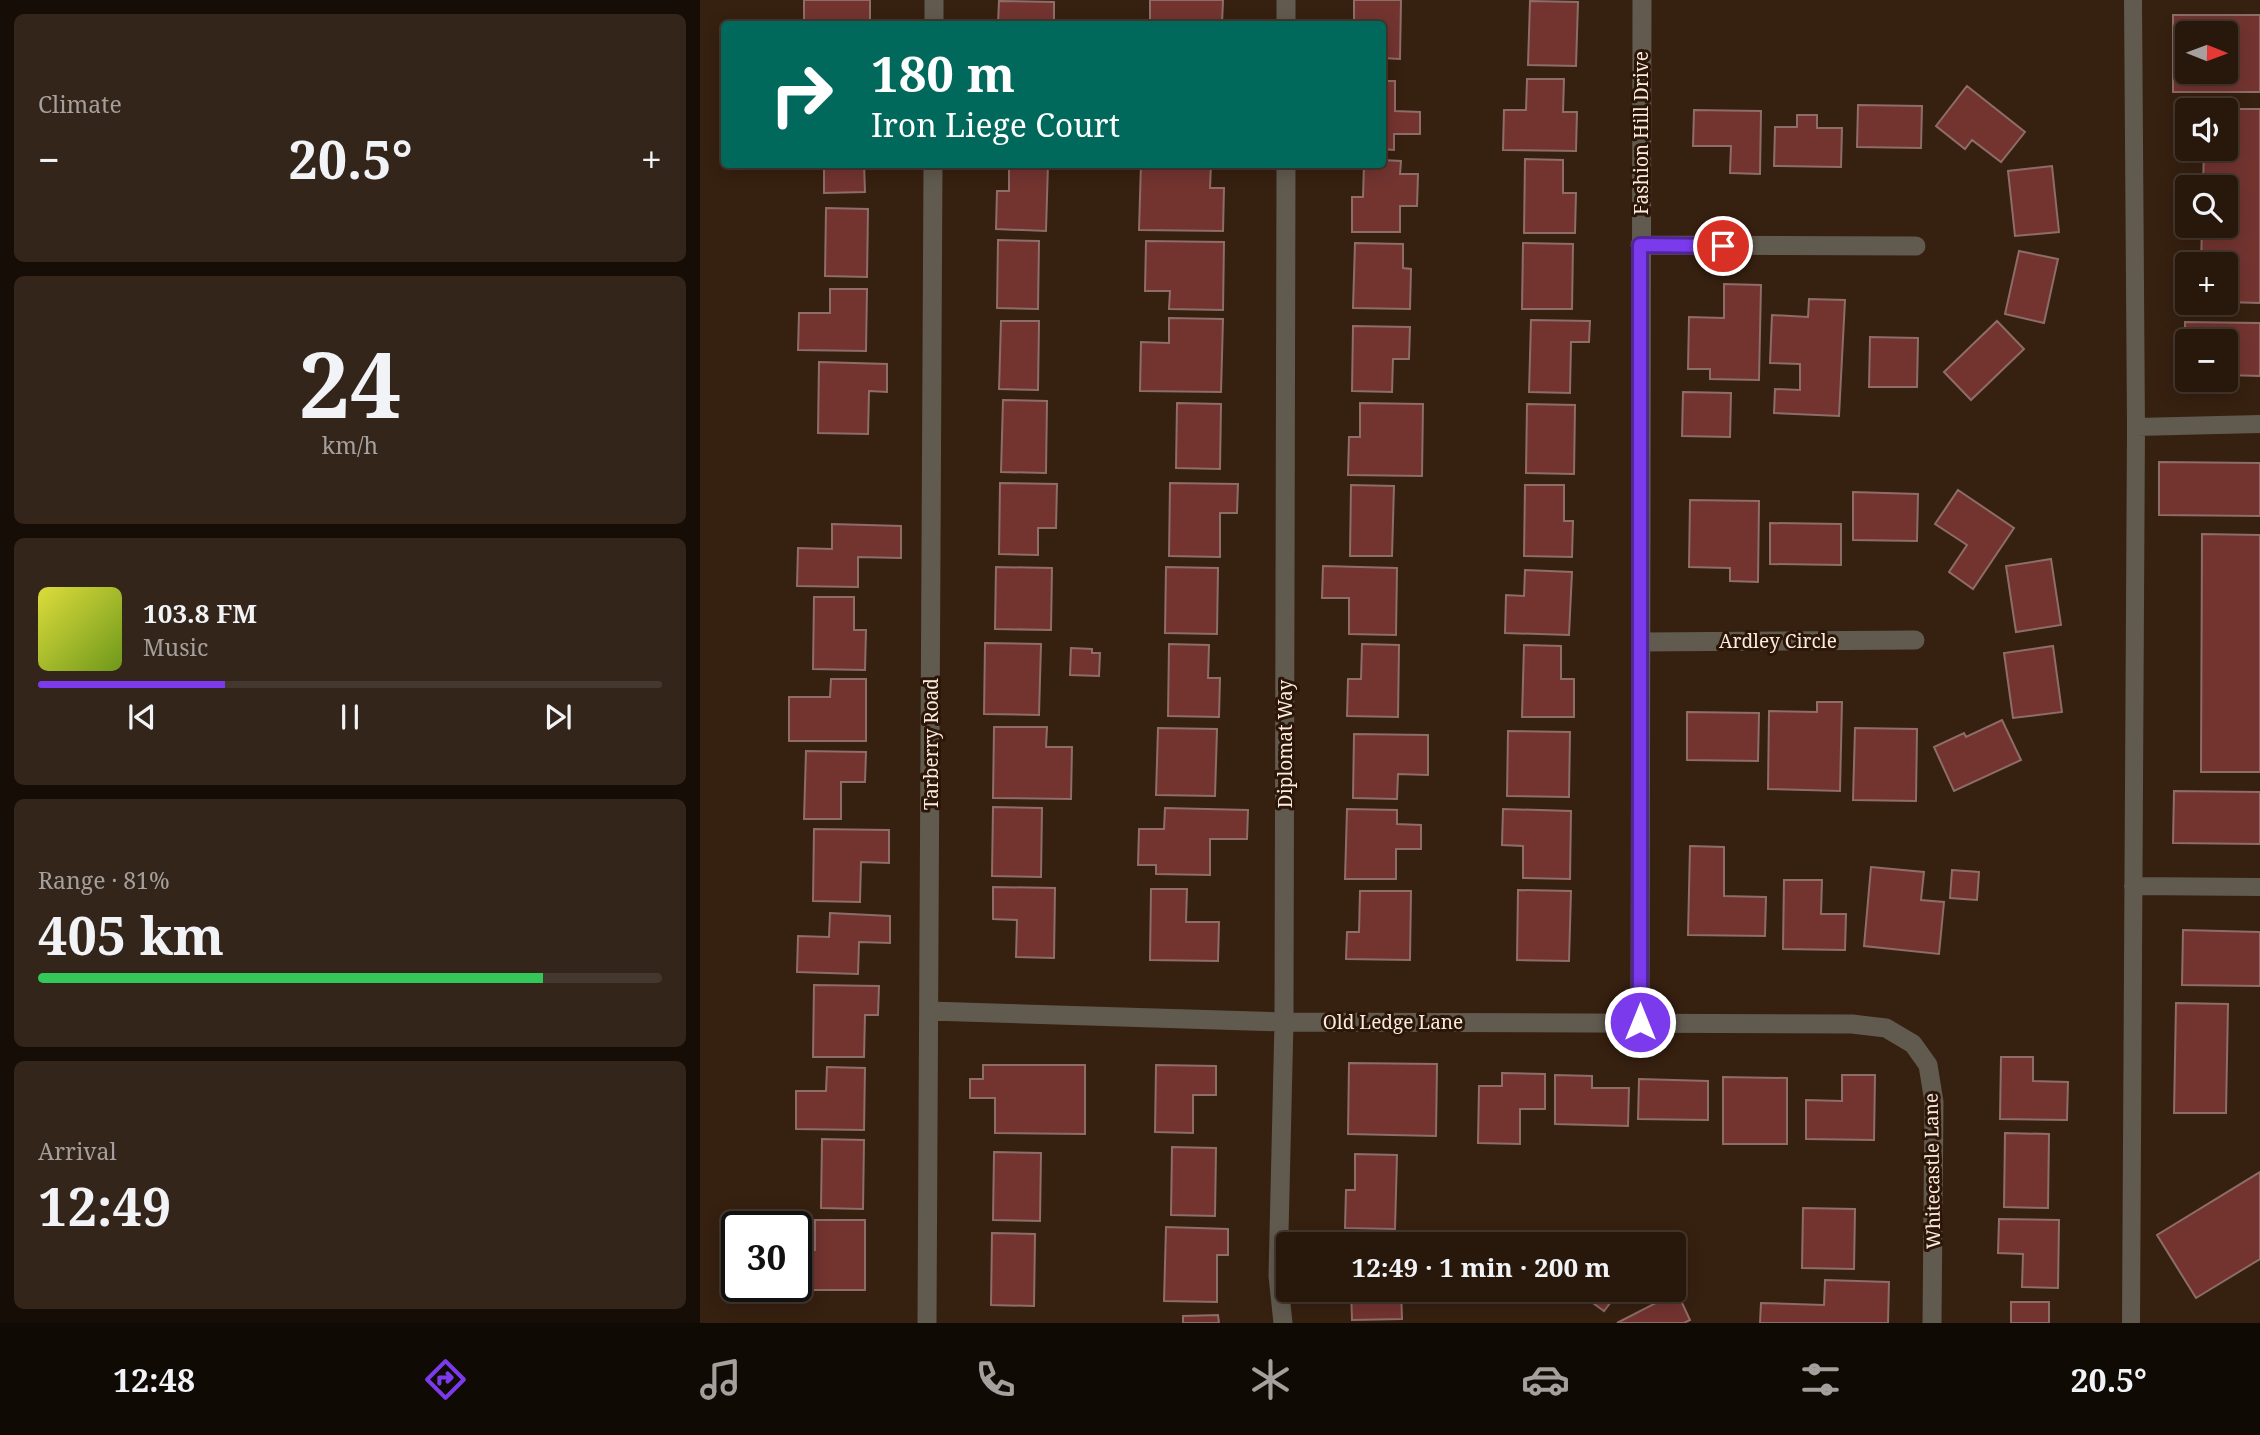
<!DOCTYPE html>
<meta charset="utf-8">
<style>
body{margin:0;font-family:"Noto Serif",serif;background:#34251a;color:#f1f3f6;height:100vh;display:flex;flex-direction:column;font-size:26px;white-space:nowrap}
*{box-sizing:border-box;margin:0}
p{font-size:23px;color:#a5a09d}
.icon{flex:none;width:38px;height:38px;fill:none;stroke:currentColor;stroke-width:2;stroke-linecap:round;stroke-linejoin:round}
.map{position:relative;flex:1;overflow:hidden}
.side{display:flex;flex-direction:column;gap:14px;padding:14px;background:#160d07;width:700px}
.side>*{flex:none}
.banner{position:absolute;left:21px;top:21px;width:665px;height:147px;border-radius:7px;box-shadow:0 4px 18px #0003,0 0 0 2px #44372d;background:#00695c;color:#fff;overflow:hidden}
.needle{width:46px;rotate:91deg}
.buttons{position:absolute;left:1475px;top:21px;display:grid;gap:14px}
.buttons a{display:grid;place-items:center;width:63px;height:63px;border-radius:7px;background:#28180c;box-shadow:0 4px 18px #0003,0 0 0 2px #44372d;font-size:35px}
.speed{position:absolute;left:21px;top:1211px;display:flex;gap:14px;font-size:35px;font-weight:700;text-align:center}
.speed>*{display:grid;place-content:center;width:91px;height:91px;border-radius:50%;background:#28180c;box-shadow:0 4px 18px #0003,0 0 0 2px #44372d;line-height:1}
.speed .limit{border:4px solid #111;border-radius:10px;background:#fff;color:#111}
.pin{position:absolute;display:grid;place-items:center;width:60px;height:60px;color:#fff;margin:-30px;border:4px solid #fff;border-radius:50%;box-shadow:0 2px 7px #0007}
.me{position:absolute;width:77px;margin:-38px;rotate:0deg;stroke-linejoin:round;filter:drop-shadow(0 0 5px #0008)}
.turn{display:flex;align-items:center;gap:24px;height:147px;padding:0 35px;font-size:32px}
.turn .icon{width:91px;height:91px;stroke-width:2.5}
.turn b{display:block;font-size:49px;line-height:60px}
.big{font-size:52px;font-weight:700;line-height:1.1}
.side .widget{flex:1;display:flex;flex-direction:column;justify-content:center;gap:10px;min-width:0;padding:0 24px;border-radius:10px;background:#34251a}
.side .dial{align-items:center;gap:0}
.dial b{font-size:91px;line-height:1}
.song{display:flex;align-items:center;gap:21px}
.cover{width:84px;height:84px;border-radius:10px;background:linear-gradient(135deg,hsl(60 70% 55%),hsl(80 70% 35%))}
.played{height:7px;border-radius:4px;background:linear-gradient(90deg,#7c3aed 30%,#44372d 30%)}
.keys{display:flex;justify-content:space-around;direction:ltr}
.heat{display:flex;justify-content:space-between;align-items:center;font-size:38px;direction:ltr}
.charge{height:10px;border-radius:5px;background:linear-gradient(90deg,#34c759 81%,#44372d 0)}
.trip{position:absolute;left:576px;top:1232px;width:410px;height:70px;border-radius:7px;background:#28180c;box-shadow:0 4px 18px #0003,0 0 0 2px #44372d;font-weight:700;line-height:70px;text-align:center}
.tab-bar{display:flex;height:112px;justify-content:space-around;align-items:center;background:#100a05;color:#a5a09d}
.tab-bar .icon{width:49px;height:49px}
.tab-bar .on{color:#7c3aed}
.tab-bar b{font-size:32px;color:#f1f3f6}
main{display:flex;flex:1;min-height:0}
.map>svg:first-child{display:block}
</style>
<main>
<section class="side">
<div class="widget"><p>Climate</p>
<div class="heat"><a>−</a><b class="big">20.5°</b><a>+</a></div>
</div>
<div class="widget dial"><b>24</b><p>km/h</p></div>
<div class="widget">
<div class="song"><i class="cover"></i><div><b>103.8 FM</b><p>Music</p></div></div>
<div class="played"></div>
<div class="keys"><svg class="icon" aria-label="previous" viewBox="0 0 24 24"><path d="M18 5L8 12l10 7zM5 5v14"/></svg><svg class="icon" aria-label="pause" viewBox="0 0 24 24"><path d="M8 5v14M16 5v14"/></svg><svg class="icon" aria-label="next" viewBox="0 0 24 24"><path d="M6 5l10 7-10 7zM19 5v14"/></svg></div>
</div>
<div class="widget"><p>Range · 81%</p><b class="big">405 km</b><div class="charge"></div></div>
<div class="widget"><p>Arrival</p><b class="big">12:49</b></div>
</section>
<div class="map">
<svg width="1560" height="1323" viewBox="0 0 1560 1323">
<rect width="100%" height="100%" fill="#362010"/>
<!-- building -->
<path fill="#733430" stroke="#8e6c68" stroke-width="2" fill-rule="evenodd" d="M104,0H170V24L104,23Z
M450,0H523L522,24H450Z
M654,0H701L700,59L682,58V24H654Z
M299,1L354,2V24H298Z
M830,1L878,2L876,66L828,65Z
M1473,15H1560V92H1473ZM1488,33H1526V72H1488Z
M827,79H864L863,112H877L876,151L803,150L804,110H826Z
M682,81H695V111L720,112V134H694V150L682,149Z
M1267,86L1325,132L1301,162L1272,140L1265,149L1236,126Z
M1158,105L1222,106L1221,148L1157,147Z
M1505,109H1560V303L1526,302V264H1501L1502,226H1526V187H1503L1504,149H1526V110Z
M994,110L1061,111L1060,174L1030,173L1031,146H993Z
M1097,115H1117V128H1142L1141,167L1074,166L1075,127H1097Z
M825,159L863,160V193H876L875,233H824Z
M682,160L701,161L700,174H718L717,206H700V232H652V197H663L664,164H682Z
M124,164H164L165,192L124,193Z
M309,164H348L346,231L296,229L297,191H309Z
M441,164H511L510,188H524L523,231L439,230Z
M1352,166L1359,232L1315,236L1308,171Z
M126,208L168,209L167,277L125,276Z
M298,240L339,241L338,309L297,308Z
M446,241L524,242L523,310L469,309L470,291H445Z
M655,243L703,244V268L711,269L710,309L653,308Z
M823,243L873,244L872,309H822Z
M1319,251L1358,259L1344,323L1305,314Z
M1024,284L1061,285L1059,380L1010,379V369H988L989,317L1024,318Z
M130,289H167L166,351L98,350L99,313H130Z
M1109,299L1145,300L1139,416L1074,413L1075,389L1100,390V364L1070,363L1072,315L1108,317Z
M469,318L523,319L521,392L440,391L441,342L469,343Z
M831,320L890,321L889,342H871L870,393L829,392Z
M301,321H339L338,390L299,389Z
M1297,321L1324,349L1271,400L1244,372Z
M1485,322L1560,323V376L1526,375V341H1488V375H1485Z
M653,326L710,327L709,359H693L692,392L652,391Z
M1170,337L1218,338L1217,387H1169Z
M119,362L187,364V392L169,391L168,434L118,433Z
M983,392L1031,393L1030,437L982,436Z
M303,400L347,401L346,473L301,472Z
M477,403L521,404L520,469L476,468Z
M660,403L723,404L722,476L648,475L649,437H660Z
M827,404L875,405L874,474L826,473Z
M1459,462L1560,463V516L1459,515Z
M300,483L357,484L356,528H338V555L299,554Z
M470,483L538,484L537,513H520V557L469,556Z
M651,485L694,486L692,556H650Z
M825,485H864V521H873L872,557L824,556Z
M1258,490L1314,528L1273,589L1249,572L1267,545L1235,524Z
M1153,492L1218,494L1217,541L1153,540Z
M990,500L1059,501L1058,582L1030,581V568L989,567Z
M1070,523L1141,524V565L1070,564Z
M132,524L201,526V558L158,557V587L97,586L98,548L132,549Z
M1502,534L1560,535V772H1501Z
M1351,559L1361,625L1316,632L1306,566Z
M623,566L697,568L696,635L649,634V598H622Z
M296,567L352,568L351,630L295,629Z
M466,567L518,568L517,634L465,633Z
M825,570L872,572L869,635L805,633L806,595L824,596Z
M114,597H154V630H166L165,670L113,669Z
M285,643L341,644L339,715L284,714Z
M469,644L509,645L508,678H520L519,717L468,716Z
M662,644L699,645L698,717L647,716L648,679H661Z
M824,645L861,646V679H874V717H822Z
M1353,646L1362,712L1313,718L1304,653Z
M371,648L392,649V653H400L399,676L370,675Z
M131,679H166V741H89V697H130Z
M1117,702H1142L1140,791L1068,789L1069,711L1117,712Z
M987,712L1059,713L1058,761L987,760Z
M1302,720L1321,760L1254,791L1234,747L1264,733L1266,737Z
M294,727H347L346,747H372L371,799L293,798Z
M458,728L517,729L515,796L456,795Z
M1155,728L1217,729L1216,801L1153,800Z
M808,731L870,732L869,797L807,796Z
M654,734L728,735V775L698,774L697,799L653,798Z
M106,751L166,752L165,782H141V819H104Z
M1474,791L1560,792V844L1473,843Z
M293,807L342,808L341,877L292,876Z
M465,808L548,810L547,839H510V875L456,874V865H438L439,829H464Z
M647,809L697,810V824L721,825V849H696V879H645Z
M803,809L871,811L870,879L823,878V846L802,845Z
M114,829L189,830V863L161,862L160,902L113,901Z
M990,846L1024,847V896L1066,897L1065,936L988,935Z
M1171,867L1224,872L1221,900L1244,902L1239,954L1164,946Z
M1252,870L1279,872L1277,900L1250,898Z
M1084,880H1122L1121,914H1146L1145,950L1083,949Z
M293,887L355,888L354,958L316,957L317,920L293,919Z
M451,889H487L486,922H519L518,961L450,960Z
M818,890L871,891L869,961L817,960Z
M660,891H711L710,960L646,959L647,932H659Z
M130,913L190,916V943L159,942L158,974L97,972L98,936L129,937Z
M1483,930L1560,932V986L1482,985Z
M114,985L179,986L178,1015H165L164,1057H113Z
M1476,1003L1528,1004L1526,1113H1474Z
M1301,1057H1333V1081L1368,1082L1367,1120L1300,1119Z
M649,1063L737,1064L736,1136L648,1134Z
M283,1065H385V1134L295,1133V1098H270V1079H283Z
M456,1065L516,1066V1095H493V1133L455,1132Z
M127,1067L165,1068L164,1130L96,1129V1091H126Z
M802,1073L845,1074V1109H820V1144L778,1143L779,1086H802Z
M855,1075L892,1076V1088H929L928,1126L855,1124Z
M1142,1075H1175L1174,1140L1106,1139V1100L1142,1101Z
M1023,1077L1087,1078V1144H1023Z
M939,1079L1008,1081V1120L938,1119Z
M1305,1133L1349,1134L1348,1208L1304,1207Z
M122,1139L164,1140L163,1209L121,1208Z
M472,1147L516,1148L515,1216L471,1215Z
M294,1152L341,1153L340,1221L293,1220Z
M655,1154L697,1155L695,1229L645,1228L646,1190H655Z
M1560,1172V1259L1496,1298L1457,1235Z
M1103,1208L1155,1209L1154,1269L1102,1268Z
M1299,1219L1359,1220L1358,1288L1322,1287L1323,1254L1298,1253Z
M115,1220H165V1290H74V1286H96V1250H115Z
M466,1227L528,1229V1255H517V1302L464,1301Z
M292,1233L335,1234L334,1306L291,1305Z
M772,1235L838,1236V1244H772Z
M1125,1280L1189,1282L1188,1323H1060L1061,1303L1124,1305Z
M651,1290H701L702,1319L652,1320Z
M875,1290H920L904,1311Z
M977,1292L990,1320L984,1323H917Z
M1311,1302H1349V1323H1311Z
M518,1315L519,1323H483V1316Z"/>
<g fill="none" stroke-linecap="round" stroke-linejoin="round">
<!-- service -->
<path stroke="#615a4f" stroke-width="18" d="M1436,427L1560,424
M1433,886L1560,887
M1431,1323L1436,427L1433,0"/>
<!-- minor -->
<path stroke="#615a4f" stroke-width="19" d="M234,24V0
M586,24V0
M940,245L1216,246
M942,642L1215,640
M230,1011L584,1022L1152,1024L1186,1028L1213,1044L1228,1065L1234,1102L1232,1323
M940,1022L942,0
M227,1323L233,164
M583,1323L578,1276L584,1022L586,164"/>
</g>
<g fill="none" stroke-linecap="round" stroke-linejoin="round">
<!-- route casing -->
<g stroke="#51269a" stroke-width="18">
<path id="route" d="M940,1022V245L1023,246"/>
</g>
<!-- route -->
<use href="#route" stroke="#7c3aed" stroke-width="12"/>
</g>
<g text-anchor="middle" stroke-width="6" stroke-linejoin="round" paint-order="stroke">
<!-- street labels -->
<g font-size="19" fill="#faeae0" stroke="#2c1607">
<text transform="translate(941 133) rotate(-90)" y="7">Fashion Hill Drive</text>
<text x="1078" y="648">Ardley Circle</text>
<text transform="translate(231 744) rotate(-90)" y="7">Tarberry Road</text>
<text transform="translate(585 744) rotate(-90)" y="7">Diplomat Way</text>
<text x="693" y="1029">Old Ledge Lane</text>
<text transform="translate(1232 1171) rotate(-91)" y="7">Whitecastle Lane</text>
</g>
</g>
</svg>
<div class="buttons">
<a><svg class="needle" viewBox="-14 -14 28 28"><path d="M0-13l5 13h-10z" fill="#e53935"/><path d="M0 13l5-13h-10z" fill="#a5a09d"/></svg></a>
<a><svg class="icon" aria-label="sound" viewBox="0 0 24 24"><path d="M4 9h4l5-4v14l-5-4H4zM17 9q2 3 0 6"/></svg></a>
<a><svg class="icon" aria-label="search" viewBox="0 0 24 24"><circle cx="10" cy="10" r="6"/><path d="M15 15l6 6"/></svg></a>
<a>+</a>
<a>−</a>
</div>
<div class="speed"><div class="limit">30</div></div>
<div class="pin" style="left:1023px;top:246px;background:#d93025"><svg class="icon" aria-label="arrive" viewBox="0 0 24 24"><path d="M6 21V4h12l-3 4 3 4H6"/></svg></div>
<svg class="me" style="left:940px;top:1022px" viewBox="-20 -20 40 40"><circle r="17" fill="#7c3aed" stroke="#fff" stroke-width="3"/><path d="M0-11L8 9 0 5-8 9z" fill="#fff"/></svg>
<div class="trip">12:49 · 1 min · 200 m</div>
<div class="banner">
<div class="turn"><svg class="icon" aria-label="right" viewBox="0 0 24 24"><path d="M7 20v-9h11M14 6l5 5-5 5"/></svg><div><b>180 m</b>Iron Liege Court</div></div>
</div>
</div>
</main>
<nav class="tab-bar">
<b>12:48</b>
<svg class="icon on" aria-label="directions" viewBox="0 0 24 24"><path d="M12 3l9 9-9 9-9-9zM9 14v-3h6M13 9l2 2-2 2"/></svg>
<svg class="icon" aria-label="music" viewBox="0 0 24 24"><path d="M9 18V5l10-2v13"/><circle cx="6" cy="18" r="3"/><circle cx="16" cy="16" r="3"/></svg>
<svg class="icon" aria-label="phone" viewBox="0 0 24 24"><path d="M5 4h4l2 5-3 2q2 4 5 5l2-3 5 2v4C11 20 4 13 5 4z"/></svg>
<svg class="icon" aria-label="climate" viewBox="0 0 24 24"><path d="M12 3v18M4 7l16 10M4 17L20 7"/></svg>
<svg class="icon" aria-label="car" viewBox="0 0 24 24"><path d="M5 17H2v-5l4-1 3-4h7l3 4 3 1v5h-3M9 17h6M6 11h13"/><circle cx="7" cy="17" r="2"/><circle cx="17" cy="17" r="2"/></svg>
<svg class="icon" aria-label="filters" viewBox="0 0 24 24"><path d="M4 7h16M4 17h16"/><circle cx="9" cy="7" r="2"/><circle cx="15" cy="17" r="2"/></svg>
<b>20.5°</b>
</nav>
